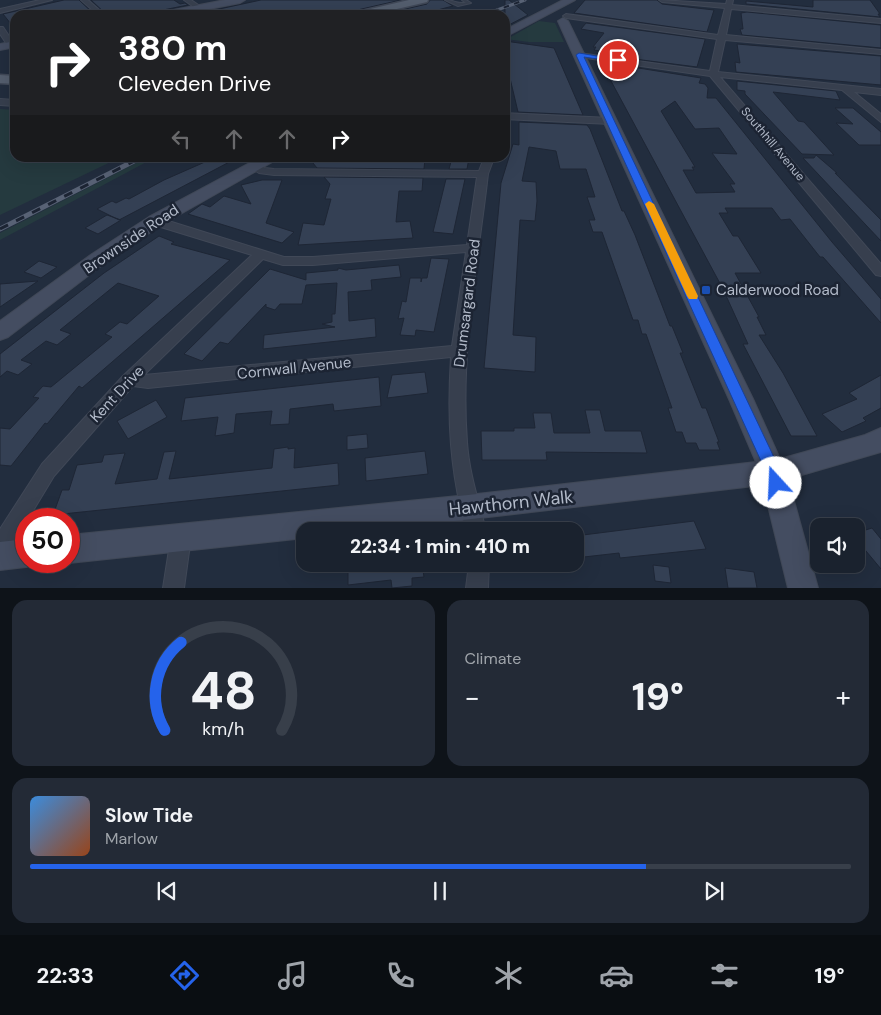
<!DOCTYPE html>
<meta charset="utf-8">
<style>
body{margin:0;font-family:"DM Sans",sans-serif;background:#232a36;color:#f1f3f6;height:100vh;display:flex;flex-direction:column;font-size:19px;white-space:nowrap}
*{box-sizing:border-box;margin:0}
p{font-size:16px;color:#9fa4aa}
.icon{flex:none;width:28px;height:28px;fill:none;stroke:currentColor;stroke-width:2;stroke-linecap:round;stroke-linejoin:round}
.map{position:relative;height:588px;overflow:hidden}
.side{display:flex;flex-direction:column;gap:12px;padding:12px;background:#0e1319;flex:1}
.side>*{flex:none}
.banner{position:absolute;left:10px;top:10px;width:500px;height:152px;border-radius:15px;box-shadow:0 5px 20px #0002,0 0 0 1px #383f4a;background:#202124;color:#fff;overflow:hidden}
.buttons{position:absolute;left:810px;top:518px;display:grid;gap:10px}
.buttons a{display:grid;place-items:center;width:55px;height:55px;border-radius:10px;background:#1a222e;box-shadow:0 5px 20px #0002,0 0 0 1px #383f4a;font-size:25px}
.speed{position:absolute;left:15px;top:508px;display:flex;gap:10px;font-size:25px;font-weight:700;text-align:center}
.speed>*{display:grid;place-content:center;width:65px;height:65px;border-radius:50%;background:#1a222e;box-shadow:0 5px 20px #0002,0 0 0 1px #383f4a;line-height:1}
.speed .limit{border:8px solid #d22;background:#fff;color:#111}
.pin{position:absolute;display:grid;place-items:center;width:42px;height:42px;color:#fff;margin:-21px;border:2px solid #fff;border-radius:50%;box-shadow:0 1px 5px #0007}
.me{position:absolute;width:55px;margin:-28px;rotate:340deg;stroke-linejoin:round;filter:drop-shadow(0 0 4px #0008)}
.turn{display:flex;align-items:center;gap:18px;height:105px;padding:0 25px;font-size:22px}
.turn .icon{width:65px;height:65px;stroke-width:2.5}
.turn b{display:block;font-size:35px;line-height:42px}
.lanes{display:flex;align-items:center;height:48px;padding:0 25px;background:#0003;justify-content:center;gap:25px;direction:ltr}
.lanes .off{opacity:.35}
.big{font-size:38px;font-weight:800;line-height:1.1}
.side .tile{flex:1;display:flex;flex-direction:column;justify-content:center;gap:8px;min-width:0;padding:0 18px;border-radius:15px;background:#232a36}
.side .dial{align-items:center;gap:0}
.dial svg{height:130px;overflow:visible;fill:none;stroke:#383f4a;stroke-width:7;stroke-linecap:round;text-anchor:middle}
.dial text{fill:#f1f3f6;stroke:none}
.song{display:flex;align-items:center;gap:15px}
.cover{width:60px;height:60px;border-radius:8px;background:linear-gradient(135deg,hsl(210 70% 55%),hsl(20 70% 35%))}
.played{height:5px;border-radius:2px;background:linear-gradient(90deg,#2563eb 75%,#383f4a 75%)}
.keys{display:flex;justify-content:space-around;direction:ltr}
.heat{display:flex;justify-content:space-between;align-items:center;font-size:28px;direction:ltr}
.side .tiles{flex:1;display:grid;gap:12px;grid-template-columns:1fr 1fr}
.tile:last-child{grid-column:span 2}
.trip{position:absolute;left:296px;top:522px;width:288px;height:50px;border-radius:15px;background:#1a222e;box-shadow:0 5px 20px #0002,0 0 0 1px #383f4a;font-weight:800;line-height:50px;text-align:center}
.dock{display:flex;height:80px;justify-content:space-around;align-items:center;background:#0a0e12;color:#9fa4aa}
.dock .icon{width:35px;height:35px}
.dock .active{color:#2563eb}
.dock b{font-size:22px;color:#f1f3f6}
.map>svg:first-child{display:block}
</style>
<div class="map">
<svg width="881" height="588" viewBox="0 0 881 588">
<rect width="100%" height="100%" fill="#222d3e"/>
<!-- green -->
<path fill="#253a3f" d="M539,21L555,23L564,42H529L507,39Z
M0,109L15,110V158H119L0,215Z
M146,158H154L0,240V233Z"/>
<!-- building -->
<path fill="#344054" stroke="#1e2635" fill-rule="evenodd" d="M64,0H79L95,15H15V29L3,14Z
M91,0H174L180,4L185,3L188,5L163,10L156,15H107Z
M261,0H401L353,11L349,15H215L210,11Z
M430,0H443L453,6L418,15H379L427,4Z
M505,0H509L528,15L505,27Z
M585,0H657L662,4L714,10L707,32L574,13Z
M813,0H870L880,14H878L880,17L746,4V1L813,7Z
M747,12L881,25V48L742,35L740,29H743L741,13Z
M586,23L705,39V40L697,67L611,56L612,53L594,50L596,47H593L604,33L581,29Z
M505,41L554,48L583,115L518,112L505,57Z
M737,44L881,56V85L736,72L735,62L740,63Z
M607,63L701,78L699,83L705,84L708,88L707,98H716L832,242L881,299V323L823,257H820L790,219L781,220L772,208H725L728,213H719L733,236H738L761,273H735L759,317H757L766,335H759L783,373L817,436H791L743,344H748L723,289L604,68ZM675,101L695,129L719,128L737,154L712,153L735,184H730L735,192L696,193L683,170H694L692,167H695L661,111Z
M737,81L836,91L840,100L773,92L798,121L804,122L834,155L802,154L745,94V91L737,90Z
M835,108H853L881,132V145H859L836,123L853,124Z
M519,122L587,125L590,129L622,211H624L635,235L670,326H672L683,353H680L702,408H706L719,442H717L720,450H699L696,443H686L682,432H676L668,408H672L646,334H642L638,320H633L602,232H593L589,220H595L587,197H595L586,169H560L556,151L529,147L522,181L536,182L537,201L535,221L520,220L513,335L536,337L535,372L484,368L501,183L513,144L519,145Z
M816,155L837,173H835L881,220V241L803,158H814Z
M214,158H237L119,220L97,209L112,201L116,203L126,198L129,199L164,180Z
M309,158H425L424,169L317,168Z
M452,158H469L467,169H449Z
M324,177L423,178L422,191H399L396,222L410,221L413,238L298,245L303,223L324,225L331,199H325L330,184Z
M446,179H465L453,234L433,232Z
M262,180H282L266,223L294,232L282,243L188,214L202,204L210,207L224,196L251,204L241,185Z
M107,215L121,220L98,234L85,228Z
M159,236L174,242L171,244L230,260L82,388L79,386L47,424L45,423L11,466L0,465V428L10,429L39,398L33,397L43,386L51,387L112,337L105,334L120,322L127,324L159,296L118,283L60,330L71,334L57,345L46,341L21,360L32,364L18,375L7,371L0,377V354L104,273Z
M431,258L449,259L434,332L416,330L415,336L400,335L404,318L398,319L402,301L406,302L410,278H421V282L422,278H427Z
M39,261L57,267L41,278L24,272Z
M399,265L401,277L371,280L372,290L348,292L349,321L375,318L376,337L263,349L264,335L335,327L322,324L332,322V314H335L337,283L306,285L302,304H280L275,310L266,307V304L228,344L220,342L202,361L184,354L270,269L306,280V273L338,270V268L346,270Z
M38,281L0,307V284Z
M425,372L428,393L387,398L392,375Z
M881,375V408L863,418L866,421L842,432L822,414L857,399L849,393Z
M379,377L381,406L334,411L333,404L290,409L289,424L270,425L272,411L236,414L234,433L215,436L218,417L181,421L185,398Z
M156,400L167,417L128,439L117,421Z
M585,410H600L605,431H641L647,453L546,452L547,460H482L481,431H514V428H535L533,413H551L554,433H590Z
M367,434L368,448L347,450V436Z
M288,447V449L295,448L294,468L338,463L339,485L53,515L62,490H69L77,465L102,462L104,455L125,453L115,484L157,479L164,452L176,451L169,479L272,468L274,449Z
M425,451L428,474L366,481L365,458Z
M694,521L706,549L620,558L619,553L575,558V536Z
M872,528L881,539V569L856,539V533Z
M348,564H422L424,577L412,578V586L392,588L391,580L348,585Z
M653,565L669,567L671,583L655,581Z
M725,568L754,572L757,588H728Z"/>
<g fill="none" stroke-linecap="round" stroke-linejoin="round">
<!-- lane casing -->
<g stroke="#404857" stroke-width="2">
<path id="lane" d="M445,0C454,0 456,4 466,3L462,0H466L471,3L458,6Z"/>
</g>
<!-- street casing -->
<g stroke="#404857" stroke-width="2">
<path id="street" d="M40,0H52L0,13V9Z
M81,0H88L105,15H98Z
M184,0H191L213,15H205Z
M659,0L726,4L727,0H733L732,5L881,19V23L731,9L726,35L881,50V54L725,40L718,72L881,89V95L854,92L881,114V122L842,90L720,77L881,264V276L876,275L710,76L579,57L575,55L579,53L710,71L717,39L566,18L563,16L566,14L718,35L725,8L662,2Z
M0,27H3L15,45V52H12L0,34Z
M0,99L15,100V106L0,105Z
M505,113L611,118L616,121L611,124L505,119Z
M484,158H494L488,174C478,262 460,352 467,442C469,473 479,502 486,531H466C450,470 447,420 451,357L148,388L133,386L54,476L28,519H26L13,544L7,560L0,563V529L42,464L123,376L252,255L151,224L149,221L151,218H159L284,257H313L467,245L477,177L274,175L259,173L248,166L253,163L265,168L274,169L479,171ZM466,252L452,346L144,375L263,259L283,265H313Z
M181,528L188,530L191,537L184,588H163L171,537L174,530Z
M469,564H489L488,588H466Z"/>
</g>
<!-- secondary casing -->
<g stroke="#404857" stroke-width="2">
<path id="secondary" d="M225,0H245L240,3L178,15H158L163,12Z
M563,0H575L505,37V30Z
M563,18L568,21L753,399L780,459L865,435L881,428V452L788,479L818,588H788L763,485L368,531H305V538L69,563L64,561H69V535L468,495L756,462L729,399L558,21Z
M15,41V47L0,50V44Z
M259,158H277L274,161L161,225L106,262L8,337L0,340V321L92,254L149,217Z
M26,539V561H37L36,563L26,567L0,570V542Z"/>
</g>
<!-- primary casing -->
<g stroke="#404857" stroke-width="3">
<path id="primary" d="M409,0H428L427,2L371,15H351L353,13Z
M0,75L15,76V84L0,83Z"/>
</g>
<!-- lane -->
<use href="#lane" fill="#373f4e" fill-rule="evenodd"/>
<!-- street -->
<use href="#street" fill="#373f4e" fill-rule="evenodd"/>
<!-- secondary -->
<use href="#secondary" fill="#444d61" fill-rule="evenodd"/>
<!-- primary -->
<use href="#primary" fill="#545e6e" fill-rule="evenodd"/>
<!-- rail-far1 casing -->
<g stroke="#586275" stroke-width="3">
<path id="rail-far1" d="M483,15L525,0"/>
</g>
<!-- rail casing -->
<g stroke="#586275" stroke-width="5">
<path id="rail" d="M0,229L140,158"/>
</g>
<!-- rail-far1 -->
<use href="#rail-far1" stroke="#1c2433" stroke-width="2" stroke-dasharray="5.5" stroke-linecap="butt"/>
<!-- rail -->
<use href="#rail" stroke="#1c2433" stroke-width="3" stroke-dasharray="9" stroke-linecap="butt"/>
</g>
<!-- route -->
<path fill="#2563eb" stroke="#184099" d="M579,53L621,60L618,62L584,57L781,472L784,483L782,488L776,490L771,488L766,472L576,55Z"/>
<!-- slow -->
<path fill="#f59e0b" d="M649,201L654,204L698,296L697,299H689L687,296L645,204Z"/>
<!-- markers -->
<rect fill="#1a4fb4" stroke="#1c2433" stroke-width="2" x="701" y="285" width="10" height="10" rx="2.5"/>
<g text-anchor="middle" stroke-width="5" stroke-linejoin="round" paint-order="stroke">
<!-- far-street labels -->
<g font-size="12" fill="#b2bac9" stroke="#1c2433">
<text transform="translate(773 144) rotate(50)" y="4">Southhill Avenue</text>
</g>
<!-- street labels -->
<g font-size="15" fill="#b2bac9" stroke="#1c2433">
<text transform="translate(131 239) rotate(-34)" y="5">Brownside Road</text>
<text transform="translate(467 303) rotate(-83)" y="5">Drumsargard Road</text>
<text transform="translate(294 368) rotate(-6)" y="5">Cornwall Avenue</text>
<text transform="translate(117 394) rotate(-47)" y="5">Kent Drive</text>
</g>
<!-- poi labels -->
<g font-size="15" fill="#b2bac9" stroke="#1c2433" text-anchor="start">
<text x="716" y="295">Calderwood Road</text>
</g>
<!-- near-street labels -->
<g font-size="18" fill="#b2bac9" stroke="#1c2433">
<text transform="translate(511 503) rotate(-6)" y="6">Hawthorn Walk</text>
</g>
</g>
</svg>
<div class="buttons">
<a><svg class="icon" aria-label="sound" viewBox="0 0 24 24"><path d="M4 9h4l5-4v14l-5-4H4zM17 9q2 3 0 6"/></svg></a>
</div>
<div class="speed"><div class="limit">50</div></div>
<div class="pin" style="left:618px;top:60px;background:#d93025"><svg class="icon" aria-label="arrive" viewBox="0 0 24 24"><path d="M6 21V4h12l-3 4 3 4H6"/></svg></div>
<svg class="me" style="left:776px;top:483px" viewBox="-20 -20 40 40"><circle r="19" fill="#fff"/><path d="M0-13L10 11 0 6-10 11z" fill="#2563eb"/></svg>
<div class="trip">22:34 · 1 min · 410 m</div>
<div class="banner">
<div class="turn"><svg class="icon" aria-label="right" viewBox="0 0 24 24"><path d="M7 20v-9h11M14 6l5 5-5 5"/></svg><div><b>380 m</b>Cleveden Drive</div></div>
<div class="lanes"><svg class="icon off" aria-label="left" viewBox="0 0 24 24"><path d="M17 20v-9H6M10 6l-5 5 5 5"/></svg><svg class="icon off" aria-label="ahead" viewBox="0 0 24 24"><path d="M12 20V5M6 11l6-6 6 6"/></svg><svg class="icon off" aria-label="ahead" viewBox="0 0 24 24"><path d="M12 20V5M6 11l6-6 6 6"/></svg><svg class="icon" aria-label="right" viewBox="0 0 24 24"><path d="M7 20v-9h11M14 6l5 5-5 5"/></svg></div>
</div>
</div>
<section class="side">
<div class="tiles">
<div class="tile dial"><svg viewBox="0 0 100 80">
<path d="M14 69A42 42 0 1 1 86 69"/>
<path d="M14 69A42 42 0 0 1 24 15" stroke="#2563eb"/>
<text x="50" y="56" font-size="32" font-weight="700">48</text>
<text x="50" y="72" font-size="11">km/h</text>
</svg></div>
<div class="tile"><p>Climate</p>
<div class="heat"><a>−</a><b class="big">19°</b><a>+</a></div>
</div>
<div class="tile">
<div class="song"><i class="cover"></i><div><b>Slow Tide</b><p>Marlow</p></div></div>
<div class="played"></div>
<div class="keys"><svg class="icon" aria-label="previous" viewBox="0 0 24 24"><path d="M18 5L8 12l10 7zM5 5v14"/></svg><svg class="icon" aria-label="pause" viewBox="0 0 24 24"><path d="M8 5v14M16 5v14"/></svg><svg class="icon" aria-label="next" viewBox="0 0 24 24"><path d="M6 5l10 7-10 7zM19 5v14"/></svg></div>
</div>
</div>
</section>
<nav class="dock">
<b>22:33</b>
<svg class="icon active" aria-label="directions" viewBox="0 0 24 24"><path d="M12 3l9 9-9 9-9-9zM9 14v-3h6M13 9l2 2-2 2"/></svg>
<svg class="icon" aria-label="music" viewBox="0 0 24 24"><path d="M9 18V5l10-2v13"/><circle cx="6" cy="18" r="3"/><circle cx="16" cy="16" r="3"/></svg>
<svg class="icon" aria-label="phone" viewBox="0 0 24 24"><path d="M5 4h4l2 5-3 2q2 4 5 5l2-3 5 2v4C11 20 4 13 5 4z"/></svg>
<svg class="icon" aria-label="climate" viewBox="0 0 24 24"><path d="M12 3v18M4 7l16 10M4 17L20 7"/></svg>
<svg class="icon" aria-label="car" viewBox="0 0 24 24"><path d="M5 17H2v-5l4-1 3-4h7l3 4 3 1v5h-3M9 17h6M6 11h13"/><circle cx="7" cy="17" r="2"/><circle cx="17" cy="17" r="2"/></svg>
<svg class="icon" aria-label="filters" viewBox="0 0 24 24"><path d="M4 7h16M4 17h16"/><circle cx="9" cy="7" r="2"/><circle cx="15" cy="17" r="2"/></svg>
<b>19°</b>
</nav>
